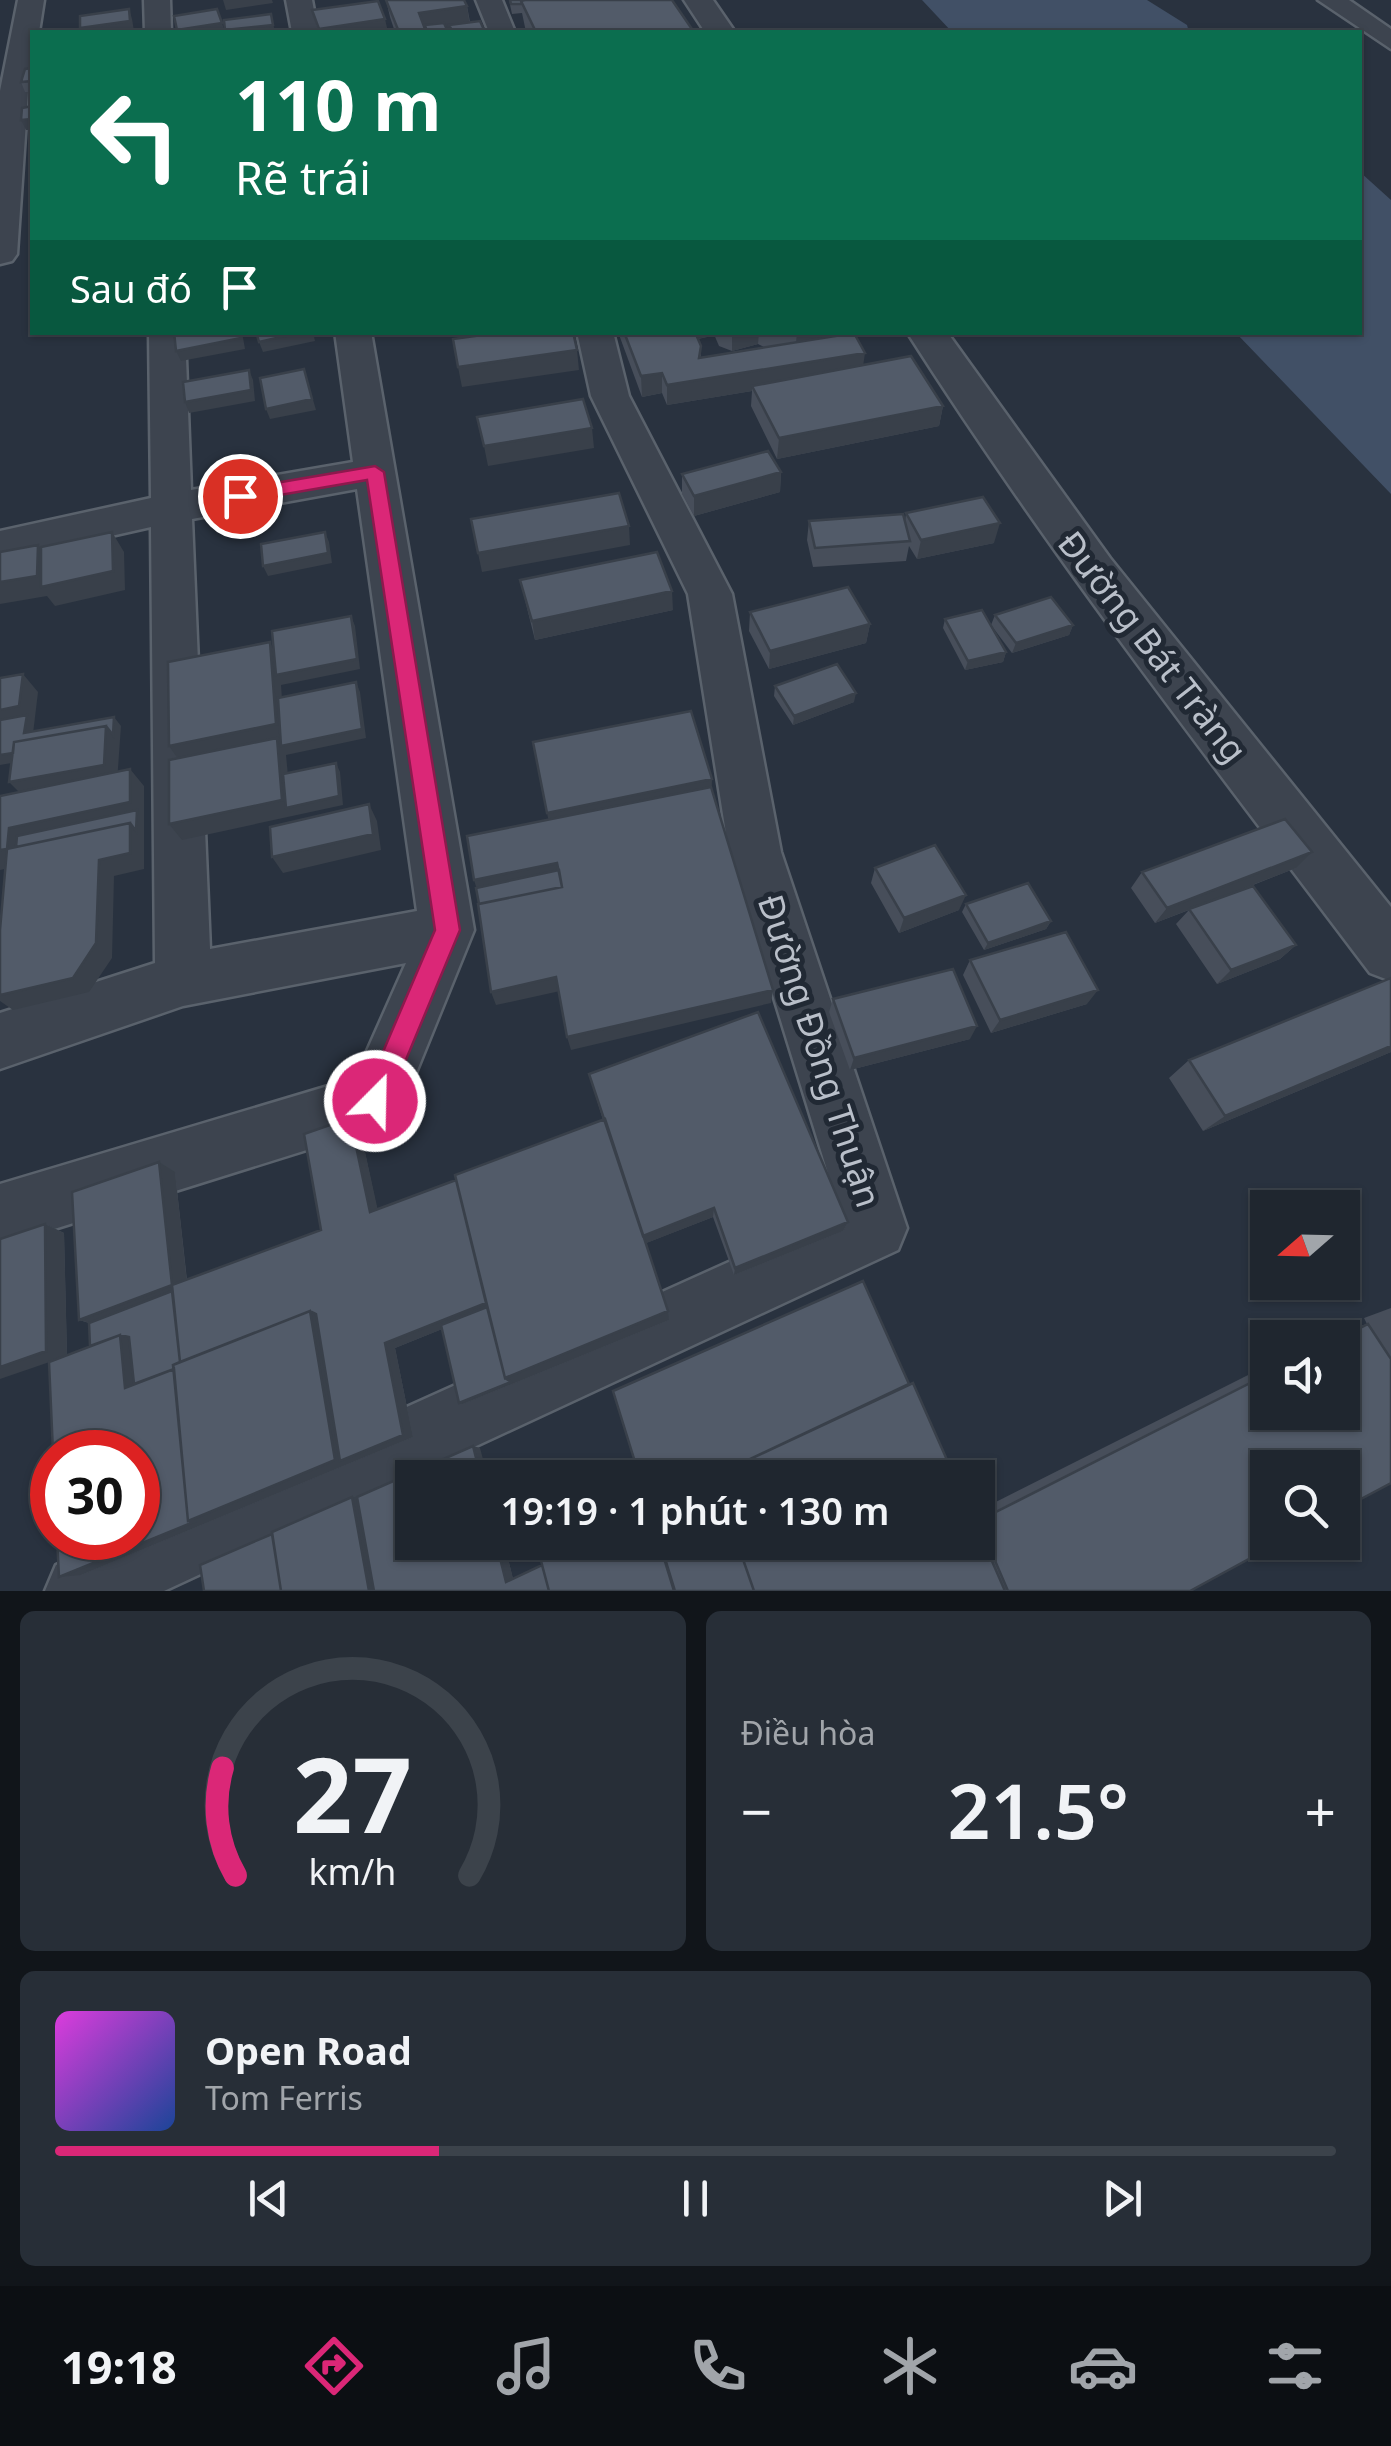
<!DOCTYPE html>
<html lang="vi">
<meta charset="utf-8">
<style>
body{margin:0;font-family:"Noto Sans",sans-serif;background:#272e37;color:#f1f3f6;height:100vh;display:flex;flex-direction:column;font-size:38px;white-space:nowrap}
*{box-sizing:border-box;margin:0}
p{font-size:32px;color:#a1a5aa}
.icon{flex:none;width:55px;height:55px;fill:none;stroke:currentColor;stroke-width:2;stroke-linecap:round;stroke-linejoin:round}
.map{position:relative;height:1591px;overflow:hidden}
.side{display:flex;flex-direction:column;gap:20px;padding:20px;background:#11151a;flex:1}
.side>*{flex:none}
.guide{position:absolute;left:30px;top:30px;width:1332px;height:305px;border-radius:0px;box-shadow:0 2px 8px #0004,0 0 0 2px #3c434b;background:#0b6e4f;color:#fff;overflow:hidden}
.needle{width:65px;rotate:250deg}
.fabs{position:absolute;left:1250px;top:1190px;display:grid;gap:20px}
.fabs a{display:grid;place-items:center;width:110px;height:110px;border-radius:0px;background:#1f262f;box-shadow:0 2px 8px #0004,0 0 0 2px #3c434b;font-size:50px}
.speed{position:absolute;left:30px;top:1430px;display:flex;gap:20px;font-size:50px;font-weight:700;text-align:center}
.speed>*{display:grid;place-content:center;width:130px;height:130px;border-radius:50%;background:#1f262f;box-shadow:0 2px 8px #0004,0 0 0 2px #3c434b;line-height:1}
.speed .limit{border:15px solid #d22;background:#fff;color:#111}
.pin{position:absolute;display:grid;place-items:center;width:85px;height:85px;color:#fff;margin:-42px;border:5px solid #fff;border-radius:50%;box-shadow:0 2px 10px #0007}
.me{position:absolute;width:110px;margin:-55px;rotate:23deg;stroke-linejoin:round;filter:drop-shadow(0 0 8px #0008)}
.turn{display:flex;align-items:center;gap:35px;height:210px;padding:0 40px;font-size:45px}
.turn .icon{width:130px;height:130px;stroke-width:2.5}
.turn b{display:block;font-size:70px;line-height:85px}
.then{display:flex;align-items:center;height:95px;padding:0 40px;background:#0003;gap:20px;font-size:38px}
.big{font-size:75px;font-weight:600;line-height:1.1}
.side .card{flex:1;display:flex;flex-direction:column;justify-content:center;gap:15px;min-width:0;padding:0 35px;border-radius:15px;background:#272e37}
.side .dial{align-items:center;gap:0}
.dial svg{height:260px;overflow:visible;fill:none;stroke:#3c434b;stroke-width:7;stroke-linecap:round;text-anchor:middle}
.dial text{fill:#f1f3f6;stroke:none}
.song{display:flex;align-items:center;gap:30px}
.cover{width:120px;height:120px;border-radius:15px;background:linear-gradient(135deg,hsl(300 70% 55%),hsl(220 70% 35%))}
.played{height:10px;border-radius:5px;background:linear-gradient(90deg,#db2777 30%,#3c434b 30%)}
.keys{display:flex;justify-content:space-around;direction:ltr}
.heat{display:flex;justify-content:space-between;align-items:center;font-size:55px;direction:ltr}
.side .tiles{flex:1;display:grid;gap:20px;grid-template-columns:1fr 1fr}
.card:last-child{grid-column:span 2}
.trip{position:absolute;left:395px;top:1460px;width:600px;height:100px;border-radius:0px;background:#1f262f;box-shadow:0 2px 8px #0004,0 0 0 2px #3c434b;font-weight:600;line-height:100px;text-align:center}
.tab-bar{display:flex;height:160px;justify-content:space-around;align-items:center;background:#0c0f13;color:#a1a5aa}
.tab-bar .icon{width:70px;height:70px}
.tab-bar .current{color:#db2777}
.tab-bar b{font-size:45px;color:#f1f3f6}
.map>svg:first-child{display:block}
</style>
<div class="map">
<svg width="1391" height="1591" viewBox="0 0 1391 1591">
<rect width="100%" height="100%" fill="#29323f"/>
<!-- water -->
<path fill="#415066" d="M922,0H1147L1187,25L1189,32H952Z
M1360,172L1391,200V494L1236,333L1360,332Z"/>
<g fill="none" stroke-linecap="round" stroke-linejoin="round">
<!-- minor casing -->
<g stroke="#5a626c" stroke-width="5">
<path id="minor" d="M18,0H44L39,32H32L17,254L12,261L0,264V91Z
M144,0H170L171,32H145Z
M286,0H312L318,32H292Z
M476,0H502L515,32H489Z
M1318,0H1349L1391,29V49Z
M149,332H185L191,490L353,462L335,332H371L474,930L396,1122L0,1246V1184L355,1078L406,963L183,1006L0,1069V1013L155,963L151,527L0,561V531L151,498ZM357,489L417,911L210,949L192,519Z
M577,332H613L629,396L732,594L781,852L907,1228L898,1250L164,1591H45L56,1565L117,1538H138V1528L840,1212L729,852L688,594L591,396Z"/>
</g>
<!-- tertiary casing -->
<g stroke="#5a626c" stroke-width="5">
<path id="tertiary" d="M684,0H713L735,32H705Z
M907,332H947L1110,558L1391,907V981L1370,973C1211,762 1049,555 907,332Z"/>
</g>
<!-- minor -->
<use href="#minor" fill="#3d444f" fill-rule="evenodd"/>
<!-- tertiary -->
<use href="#tertiary" fill="#3d444f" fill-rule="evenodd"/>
</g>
<!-- wall -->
<path fill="#474e5a" d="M386,0L467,6L470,22L485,32H451L450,28L447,29L448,32H395L390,17Z
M509,0H672L694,32H526L522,13L512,14Z
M32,68V92H25L21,82Z
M618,332H712V336L698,339L701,346V357L764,347L758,344L732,351L719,346L713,332H830L827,337L863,365L943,406L939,426L777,459L751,406L752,391L667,405L662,393L642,397Z
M781,472L780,492L694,516L682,494V474Z
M906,513L994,543L917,559L909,546L906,561L813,567L807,540L809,521H905Z
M520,580L673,610L535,640Z
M750,612L870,624L866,643L769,669L749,631Z
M995,615L1073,625L1069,635L1012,653L991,625Z
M945,619L1006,652L1003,662L965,670L943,628Z
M775,686L854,702L793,725L774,696Z
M875,868L959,910L899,933L871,883Z
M1296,868L1215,900L1296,945L1280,959L1217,984L1176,924L1189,910L1155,923L1131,888L1142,872Z
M966,904L1051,921L1046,929L984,950L962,912Z
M970,960L1087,1004L991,1033L963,975Z
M1391,978V1052L1203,1131L1169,1078L1189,1060Z
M833,999L970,1039L850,1070L829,1012Z
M589,1074L848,1222L843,1231L734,1275L713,1217L646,1243L669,1320L463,1404L442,1329L395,1348L413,1437L81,1575L45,1224L64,1233L67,1355L90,1346L89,1323L79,1320L175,1172L187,1280L321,1230L360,1129L377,1209L456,1180L603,1120Z
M1391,1308V1483L1190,1591H204L272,1534L352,1497H357L473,1446L480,1448L412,1542H504L513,1579L978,1542V1511L1268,1365V1412L1342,1338H1322L1330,1334L1367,1324L1364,1318Z"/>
<!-- shaded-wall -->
<path fill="#39404a" d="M223,0H272L273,3L226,10Z
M467,6L470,26L427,32L425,25L426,32H401L419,13Z
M129,9L132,19L134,31L120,32H82L80,28Z
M271,14L275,32H226L225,30Z
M385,19L388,32H320L319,29Z
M222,23L225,32H178L177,30Z
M32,119V130H26L21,120Z
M242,332L245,349L181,361L176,351Z
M303,332H313L315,341L263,352L259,342Z
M690,332H712V336L690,340Z
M732,332H759L758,344L732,351Z
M797,332H830L828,336L818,346L795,354Z
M577,350L579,370L462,387L458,367Z
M865,353L862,373L752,386V391L667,405V385Z
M304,369L316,410L270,419L266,409Z
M249,370L253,380L255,401L189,413L185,402Z
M662,373V393L642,397L641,376Z
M943,406L939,426L777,459L779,438Z
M592,428L594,448L488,466L484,446Z
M781,472L780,492L694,516V496Z
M1000,523L994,543L917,559L921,540Z
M629,526L630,545L482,572L478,553Z
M112,532L124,552L125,590L55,606L47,596L0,604V582L38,545L52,564Z
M325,532L329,542L332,563L268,576L263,566Z
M672,591L673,610L535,640L532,621Z
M351,616L355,626L360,669L281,685L285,742L280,743L281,746L356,682L360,692L366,738L286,755L291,807L336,763L340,772L343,805L182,840L169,824L181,763L169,746L270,642L279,661Z
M870,624L866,643L769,669L770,651Z
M1073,625L1069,635L1012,653L1016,643Z
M1006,652L1003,662L965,670L968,661Z
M23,674L38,692L32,742L0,731V710Z
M856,693L854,702L793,725L794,716Z
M114,717L121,726L117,782L26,799L9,782L105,747L0,765V755L106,726Z
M130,769L144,786V869L114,876L112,958L89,992L13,1010L0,1001V995L99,860L7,849L9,828Z
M712,779L711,804L552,837L547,813Z
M369,804L377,821L381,850L283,873L272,857Z
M7,849L24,865L0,870V850Z
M1312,852L1296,868L1155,923L1167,908Z
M557,863L561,879L479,896L474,880Z
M966,895L959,910L899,933L904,918Z
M1051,921L1046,929L984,950L988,943Z
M1296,945L1280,959L1217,984L1231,970Z
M556,977L560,991L496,1005L491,992Z
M773,990L771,1003L571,1050L567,1037Z
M1098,990L1087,1004L991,1033L1000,1020Z
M977,1026L970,1039L850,1070L854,1058Z
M1391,1046V1052L1203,1131L1225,1116Z
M350,1118L360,1129L380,1220L370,1212Z
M159,1162L175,1172L188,1292L172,1285Z
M714,1208L713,1217L644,1244L643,1236Z
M848,1222L843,1231L734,1275L735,1268Z
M45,1224L64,1233L67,1356L0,1379V1367Z
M172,1285L310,1311L385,1343L488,1302L668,1311L669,1320L463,1404L459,1403L505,1378L492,1309L395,1348L413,1437L81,1575L59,1577L188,1521L125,1388L120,1335L138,1340L180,1295L98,1325L79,1320Z
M473,1446L480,1448L488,1478H481Z
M352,1497H368L386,1591H369Z
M496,1542H504L513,1579L506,1582Z"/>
<!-- building -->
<path fill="#525b69" stroke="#39404a" stroke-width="2.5" d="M386,0H464L467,6L419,13L425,29L399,32Z
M510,0H525L521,1L522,4H511Z
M525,0H672L694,32H536L521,1Z
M378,1L385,19L319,29L312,10Z
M129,9L130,21L80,28V16Z
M217,9L222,23L177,30L174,16Z
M271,14L273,25L225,30L224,20Z
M480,21L485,32H453L449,25Z
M444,23L448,32H427L425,25Z
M269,29L270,32H240Z
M32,68V81L21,82L25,69Z
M32,106V119L21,120L22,108Z
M174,332H240L241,338L176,351Z
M256,332H303L259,342Z
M504,332H573L577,350L458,367L453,339Z
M624,332H695L701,346L699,358L854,333L865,353L667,385L662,373L641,376Z
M911,356L943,406L779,438L752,386Z
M304,369L312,399L266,409L260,378Z
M249,370L251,390L185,402L183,382Z
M583,399L592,428L484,446L477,417Z
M768,451L781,472L694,496L682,474Z
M619,493L629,526L478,553L471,519Z
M983,497L1000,523L921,540L906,513Z
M903,514L910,541L815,548L809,521Z
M112,532L113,571L41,587V547Z
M325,532L328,553L263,566L261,544Z
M38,545L37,576L0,582V552Z
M657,552L672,591L532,621L520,580Z
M848,587L870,624L770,651L750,612Z
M1051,597L1073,625L1016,643L995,615Z
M982,610L1006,652L968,661L945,619Z
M351,616L357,659L276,675L272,631Z
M270,642L276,724L169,746L168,662Z
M837,664L856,693L794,716L775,686Z
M23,674L19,706L0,710V678Z
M356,682L362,729L281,746L278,698Z
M691,711L712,779L547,813L533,742Z
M27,715L24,733L114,717L113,735L106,726L14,742L13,753L0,755V720Z
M106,726L104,765L9,782L14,742Z
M277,738L282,800L169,824V760Z
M336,763L339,796L286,808L283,774Z
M130,769V802L9,828L7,849L130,823V853L99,860L96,943L73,978L0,995V930L7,849L0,850V796Z
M711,787L773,990L567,1037L556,977L491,992L478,904L562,887L557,863L474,880L467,836Z
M369,804L373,834L272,857L270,827Z
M137,810L136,831L130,823L16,847L17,836Z
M1285,819L1312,852L1167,908L1142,872Z
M935,845L966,895L904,918L875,868Z
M559,870L562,887L479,904L476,888Z
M1028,883L1051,921L988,943L966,904Z
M1253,886L1296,945L1231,970L1189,909Z
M1066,932L1098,990L1000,1020L970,960Z
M953,969L977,1026L854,1058L833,999Z
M1391,978V1046L1225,1116L1189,1060Z
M758,1012L848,1222L735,1268L714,1208L643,1236L589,1074Z
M350,1118L370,1212L456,1180L486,1303L385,1343L403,1435L340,1461L316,1314L310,1311L180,1362L172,1285L79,1320L72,1192L159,1162L172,1285L321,1230L304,1134Z
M605,1119L668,1311L505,1378L455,1175Z
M45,1224L46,1351L0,1367V1239Z
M863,1281L909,1384L714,1476L715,1478H640L613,1391Z
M172,1291L180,1362L173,1365L174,1369L134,1384L129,1337L120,1335L90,1346L89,1323Z
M487,1307L505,1378L511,1382L459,1403L441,1325Z
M310,1311L335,1460L188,1521L173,1365Z
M1368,1324L1391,1359V1483L1342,1509V1468H1268V1542H1280L1190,1591H1008L978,1521L1268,1374V1412H1342V1338H1341Z
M120,1335L125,1388L174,1369L188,1521H196L59,1577L57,1538H138V1452H53L49,1362Z
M913,1383L955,1478H715L714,1476Z
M473,1446L481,1478H412V1542H496L506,1582L542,1565L549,1591H374L357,1497Z
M633,1462L638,1478H598Z
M352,1497L369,1591H281L272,1532Z
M978,1529L1005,1591H754L737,1542H978Z
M272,1534L281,1591H204L200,1565Z
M536,1542H659L674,1591H549Z
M660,1542H737L754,1591H675Z"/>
<!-- route -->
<path fill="#db2777" stroke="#8e194d" stroke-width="2.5" d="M375,466L384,472L460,930L385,1110L375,1114L366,1110L362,1101L435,930L367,480L240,502L231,496L240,489Z"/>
<g text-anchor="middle" stroke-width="10" stroke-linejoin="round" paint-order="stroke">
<!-- street labels -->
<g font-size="35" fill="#b9bfc9" stroke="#212934">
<text transform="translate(1152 647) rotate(52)" y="12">Đường Bát Tràng</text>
<text transform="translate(819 1051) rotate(72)" y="12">Đường Đồng Thuận</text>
</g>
</g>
</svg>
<div class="fabs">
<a><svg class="needle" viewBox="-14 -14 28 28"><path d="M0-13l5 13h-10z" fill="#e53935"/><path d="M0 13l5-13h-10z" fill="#a1a5aa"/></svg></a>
<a><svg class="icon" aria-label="sound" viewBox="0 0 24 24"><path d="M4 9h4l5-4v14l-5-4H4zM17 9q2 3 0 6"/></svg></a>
<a><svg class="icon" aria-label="search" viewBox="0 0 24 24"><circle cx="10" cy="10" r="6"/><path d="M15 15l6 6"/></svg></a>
</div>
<div class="speed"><div class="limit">30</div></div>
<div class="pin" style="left:240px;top:496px;background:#d93025"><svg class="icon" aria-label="arrive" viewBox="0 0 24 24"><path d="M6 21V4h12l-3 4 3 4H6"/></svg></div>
<svg class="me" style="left:375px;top:1101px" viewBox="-20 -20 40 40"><circle r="17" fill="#db2777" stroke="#fff" stroke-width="3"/><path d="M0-11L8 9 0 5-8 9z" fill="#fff"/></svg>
<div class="trip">19:19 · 1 phút · 130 m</div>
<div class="guide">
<div class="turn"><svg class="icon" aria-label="left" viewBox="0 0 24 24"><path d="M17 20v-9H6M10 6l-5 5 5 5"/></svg><div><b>110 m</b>Rẽ trái</div></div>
<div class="then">Sau đó<svg class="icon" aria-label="arrive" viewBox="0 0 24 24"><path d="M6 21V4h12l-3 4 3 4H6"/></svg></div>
</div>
</div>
<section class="side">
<div class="tiles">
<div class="card dial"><svg viewBox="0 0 100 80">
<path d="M14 69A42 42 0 1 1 86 69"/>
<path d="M14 69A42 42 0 0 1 10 36" stroke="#db2777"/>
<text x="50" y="56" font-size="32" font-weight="700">27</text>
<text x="50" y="72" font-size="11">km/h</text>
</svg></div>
<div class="card"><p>Điều hòa</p>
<div class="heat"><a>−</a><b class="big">21.5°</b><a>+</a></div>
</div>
<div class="card">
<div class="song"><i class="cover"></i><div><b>Open Road</b><p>Tom Ferris</p></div></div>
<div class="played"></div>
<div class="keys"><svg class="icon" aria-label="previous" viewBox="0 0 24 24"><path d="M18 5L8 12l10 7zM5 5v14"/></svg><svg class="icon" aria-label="pause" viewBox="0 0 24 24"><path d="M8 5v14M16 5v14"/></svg><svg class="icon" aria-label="next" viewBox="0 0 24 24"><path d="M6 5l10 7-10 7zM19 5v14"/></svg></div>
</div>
</div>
</section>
<nav class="tab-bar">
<b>19:18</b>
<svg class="icon current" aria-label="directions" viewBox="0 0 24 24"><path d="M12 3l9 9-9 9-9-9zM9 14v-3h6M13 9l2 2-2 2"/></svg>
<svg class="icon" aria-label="music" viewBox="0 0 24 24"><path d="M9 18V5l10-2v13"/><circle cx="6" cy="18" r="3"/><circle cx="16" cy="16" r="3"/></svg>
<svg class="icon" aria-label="phone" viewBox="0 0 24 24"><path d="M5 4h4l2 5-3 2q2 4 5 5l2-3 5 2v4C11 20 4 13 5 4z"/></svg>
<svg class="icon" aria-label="climate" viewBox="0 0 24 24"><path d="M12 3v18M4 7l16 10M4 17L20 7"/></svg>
<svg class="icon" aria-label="car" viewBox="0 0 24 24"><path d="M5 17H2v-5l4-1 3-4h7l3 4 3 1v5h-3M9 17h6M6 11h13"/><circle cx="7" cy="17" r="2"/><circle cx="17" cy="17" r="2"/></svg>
<svg class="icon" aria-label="filters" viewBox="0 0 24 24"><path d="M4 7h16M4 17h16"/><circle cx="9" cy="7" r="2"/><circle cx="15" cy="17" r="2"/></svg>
</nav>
